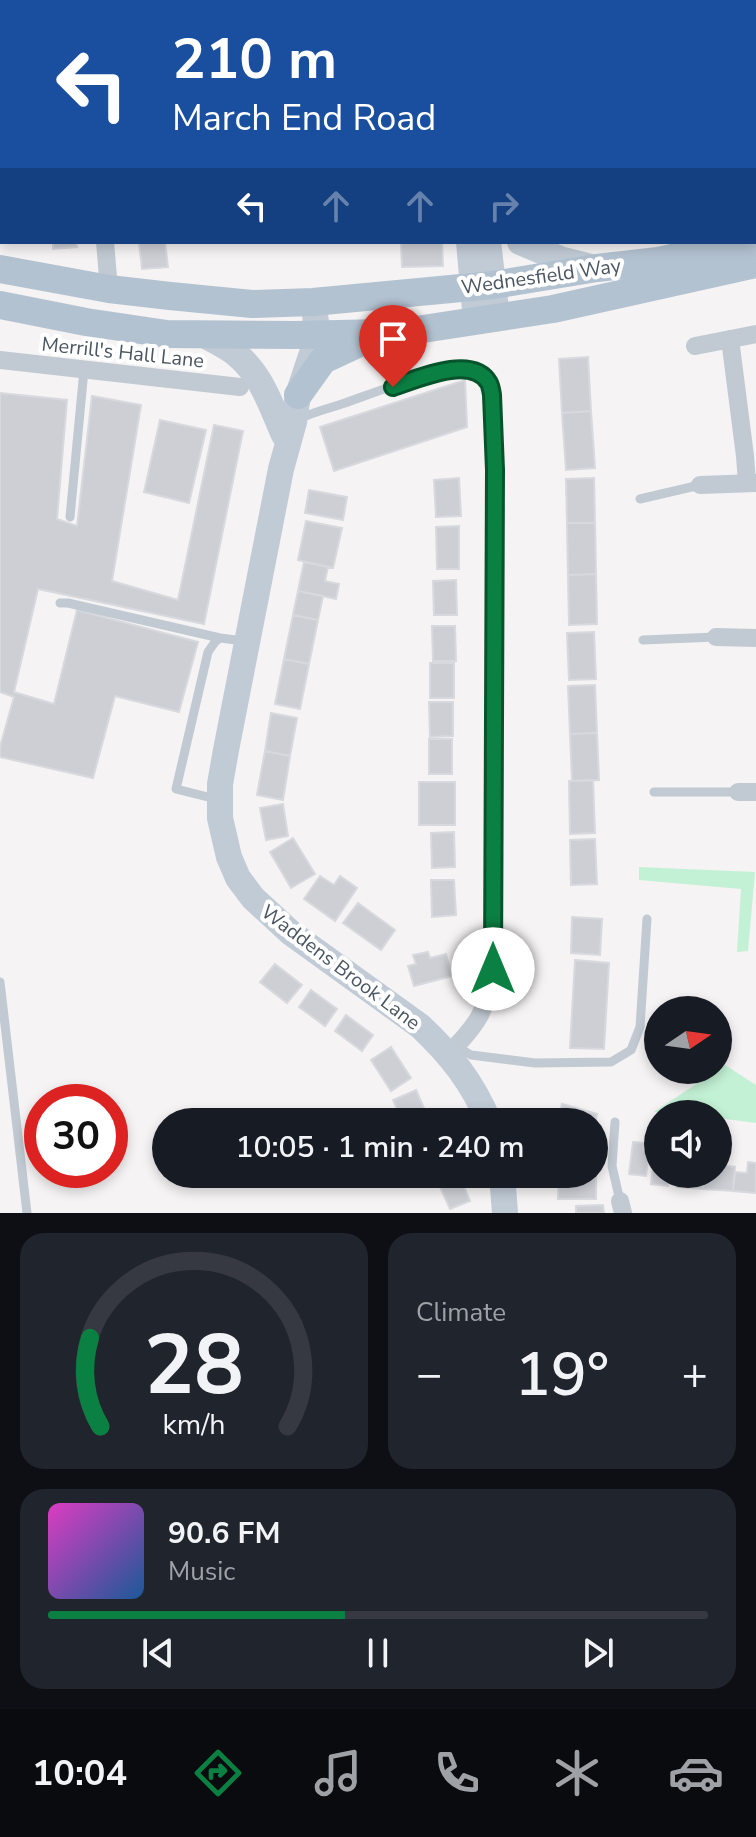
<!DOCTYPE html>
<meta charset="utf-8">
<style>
body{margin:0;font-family:"Nunito Sans",sans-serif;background:#20242c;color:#f1f3f6;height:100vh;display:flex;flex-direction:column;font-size:30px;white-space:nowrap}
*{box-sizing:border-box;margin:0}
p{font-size:26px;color:#9ea1a6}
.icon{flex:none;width:44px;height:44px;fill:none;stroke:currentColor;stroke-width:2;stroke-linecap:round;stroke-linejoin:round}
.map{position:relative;height:1213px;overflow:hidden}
.drawer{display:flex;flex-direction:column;gap:20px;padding:20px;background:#0d0f14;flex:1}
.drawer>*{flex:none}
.top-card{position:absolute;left:0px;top:0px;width:756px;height:244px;box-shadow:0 4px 12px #0003;background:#1a4fa0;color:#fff;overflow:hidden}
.needle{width:52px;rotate:77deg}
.buttons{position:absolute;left:644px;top:996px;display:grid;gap:16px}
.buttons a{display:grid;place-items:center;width:88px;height:88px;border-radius:50%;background:#171b24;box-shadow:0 4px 12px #0003;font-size:40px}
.speed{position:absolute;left:24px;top:1084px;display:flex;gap:16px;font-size:40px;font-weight:700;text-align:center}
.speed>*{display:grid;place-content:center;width:104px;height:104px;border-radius:50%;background:#171b24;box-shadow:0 4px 12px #0003;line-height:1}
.speed .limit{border:12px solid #d22;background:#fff;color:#111}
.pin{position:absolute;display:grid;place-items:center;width:68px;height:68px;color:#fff;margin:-82px -34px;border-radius:50% 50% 50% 0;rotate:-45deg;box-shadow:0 0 8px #0007}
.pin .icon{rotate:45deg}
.me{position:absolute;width:88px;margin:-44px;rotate:0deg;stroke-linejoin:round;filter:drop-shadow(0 0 6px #0008)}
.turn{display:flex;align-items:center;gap:28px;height:168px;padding:0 40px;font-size:36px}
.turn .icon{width:104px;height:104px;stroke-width:2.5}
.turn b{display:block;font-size:56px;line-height:68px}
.lanes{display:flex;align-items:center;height:76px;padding:0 40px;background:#0003;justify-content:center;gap:40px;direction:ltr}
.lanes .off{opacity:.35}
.big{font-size:60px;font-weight:600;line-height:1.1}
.drawer .widget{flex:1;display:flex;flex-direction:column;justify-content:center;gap:12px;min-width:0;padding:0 28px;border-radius:24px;background:#20242c}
.drawer .dial{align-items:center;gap:0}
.dial svg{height:208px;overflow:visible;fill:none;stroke:#363941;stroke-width:7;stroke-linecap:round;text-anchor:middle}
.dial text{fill:#f1f3f6;stroke:none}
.song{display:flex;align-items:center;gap:24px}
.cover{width:96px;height:96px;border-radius:12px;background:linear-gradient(135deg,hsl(310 70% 55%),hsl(210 70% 35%))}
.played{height:8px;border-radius:4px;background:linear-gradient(90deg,#0b8043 45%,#363941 45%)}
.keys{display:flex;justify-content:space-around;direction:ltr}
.heat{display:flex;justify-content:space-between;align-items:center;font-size:44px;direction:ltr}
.drawer .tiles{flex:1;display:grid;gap:20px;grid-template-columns:1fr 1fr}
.widget:last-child{grid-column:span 2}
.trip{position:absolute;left:152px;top:1108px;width:456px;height:80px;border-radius:40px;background:#171b24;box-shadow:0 4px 12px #0003;font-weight:600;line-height:80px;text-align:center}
.tabs{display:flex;height:128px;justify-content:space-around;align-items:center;background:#090b0e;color:#9ea1a6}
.tabs .icon{width:56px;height:56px}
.tabs .current{color:#0b8043}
.tabs b{font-size:36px;color:#f1f3f6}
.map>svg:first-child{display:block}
</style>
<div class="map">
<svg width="756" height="1213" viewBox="0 0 756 1213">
<rect width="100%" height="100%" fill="#f5f3f3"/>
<!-- green -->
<path fill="#c3f1d5" d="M639,867L755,872L748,951L737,952L741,889L639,880Z
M725,1065L756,1085V1123L718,1118V1114H677L654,1112Z"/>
<!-- building -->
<path fill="#cdcfd5" stroke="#d7d9de" stroke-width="2" d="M531,0H635L636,2H531Z
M678,0H756V16L754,17V2H679Z
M755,94L756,157L754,158V94Z
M53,242H76L77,247L53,249Z
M139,242H165L168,267L142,269Z
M401,242H442L443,266L402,267Z
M588,357L591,411L562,413L559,359Z
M465,380L467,427L334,471L320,427Z
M0,393L67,400L57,519L77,526L92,396L141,405L112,581L178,600L214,425L243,431L204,624L38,589L14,692L54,704L77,610L198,642L179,712L115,696L93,778L0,757V747L14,697L0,692Z
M591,411L595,468L566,470L562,413Z
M160,420L206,430L189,503L144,492Z
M459,478L461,516L436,517L434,480Z
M594,478L595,523H567L566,479Z
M309,490L347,497L343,520L305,513Z
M306,521L342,528L333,568L298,560Z
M567,523H595L596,574L568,575Z
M459,526V569H437L436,527Z
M304,562L328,567L325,581L339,584L336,599L298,591Z
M596,574L597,624L569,625L568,575Z
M456,580L457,615H434L433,581Z
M298,591L323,596L318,620L293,615Z
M293,615L318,620L309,664L284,659Z
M432,626H455L456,661H433Z
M594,632L596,679L569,680L567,633Z
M284,659L309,664L300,709L275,704Z
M430,663H454V698H430Z
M595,685L597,733L570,734L568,686Z
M429,702H453V736L430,737Z
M271,713L297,718L290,756L265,751Z
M597,733L599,780L572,781L570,734Z
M429,739H452V774H429Z
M265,751L290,756L283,800L257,795Z
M593,780L595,833L570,834L569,781Z
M419,782H455V825H419Z
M283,804L288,836L266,840L260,808Z
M454,832L455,867L432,868L431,833Z
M293,838L315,874L291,888L270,852Z
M595,839L597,884L571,885L570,840Z
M320,876L334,885L340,876L357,888L335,921L304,899Z
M431,880H454L456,915L432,917Z
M358,903L395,930L381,950L343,923Z
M572,917L602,919L600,955L571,953Z
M428,952L430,958L446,954L452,976L414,986L408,966L416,964L413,955Z
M575,960L609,963L604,1049L570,1048Z
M275,964L302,985L287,1003L260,982Z
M311,990L337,1009L325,1026L299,1007Z
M346,1015L373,1035L362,1051L335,1031Z
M391,1047L411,1078L391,1091L371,1060Z
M416,1090L430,1122H403L393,1100Z
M562,1104L597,1114L594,1128V1122H566L568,1119L559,1116Z
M633,1142L644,1143L643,1150H649L646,1176L629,1174Z
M654,1158H658V1174H670L668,1186L651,1184Z
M748,1162L756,1163V1193L733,1191L735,1172L747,1173Z
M718,1165L735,1167L733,1191L703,1189L704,1174H718Z
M439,1174H459L470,1201L450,1209L435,1176Z
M559,1174H596V1199H558Z
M678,1174H704L703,1189L677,1187Z
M603,1205L604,1213H576V1206Z"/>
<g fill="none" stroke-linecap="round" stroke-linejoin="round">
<!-- lane -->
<path stroke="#c1cad2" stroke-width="9" d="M299,419C313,412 330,408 345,403C374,393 443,365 470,369C484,372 490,383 492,395
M640,499L700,485
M70,517L84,370
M60,603H68L220,638
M643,640L716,637
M654,792H738
M216,799L176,789L208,652L215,642L220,638L244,641
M0,982L27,1213
M456,1046L471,1055L535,1063L611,1062L631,1050L640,1027L647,919
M615,1122L612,1166L620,1201"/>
<!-- street -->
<path stroke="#c1cad2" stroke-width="18" d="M87,0V2
M651,2L652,0
M105,242L109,289
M730,339L745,456L747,483
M695,346L756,334
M0,360L240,387
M700,485L756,483
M716,637L756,638
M738,792H756
M448,1054C477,1026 488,1009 493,969L495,470L492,395
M620,1201L623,1213"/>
<!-- secondary -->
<path stroke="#c1cbd6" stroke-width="26" d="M462,0V2
M469,242L476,321
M488,242L497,317
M520,242L560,259L596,268
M313,302L318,335L298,395L294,422L281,469L226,750L220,784V818L229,857L238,878L253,898L291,933L420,1026C450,1054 473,1083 489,1122
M203,334C214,341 226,346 236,354C262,375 271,406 284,435
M502,1174L505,1213"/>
<!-- primary -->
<path stroke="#b3c2d1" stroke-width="28" d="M0,269L109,289L170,296L252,304L313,302L493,285L597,268L658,261L747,242
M0,305L86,322L167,334L294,335L383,333L410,331L553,309L756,264
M298,395L323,360L368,339"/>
</g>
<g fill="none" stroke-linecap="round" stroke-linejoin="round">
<!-- route casing -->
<g stroke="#07532c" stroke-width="20">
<path id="route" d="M393,387C417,379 472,354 489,383C490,384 492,394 492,395L495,470L493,969"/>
</g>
<!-- route -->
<use href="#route" stroke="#0b8043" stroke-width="14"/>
</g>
<g text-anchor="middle" stroke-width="8" stroke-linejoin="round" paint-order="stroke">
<!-- street labels -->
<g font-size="20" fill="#4a5661" stroke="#fff">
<text transform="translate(541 276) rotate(-8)" y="7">Wednesfield Way</text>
<text transform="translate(123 352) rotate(6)" y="7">Merrill's Hall Lane</text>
<text transform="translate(341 967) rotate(37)" y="7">Waddens Brook Lane</text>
</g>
</g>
</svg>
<div class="buttons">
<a><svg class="needle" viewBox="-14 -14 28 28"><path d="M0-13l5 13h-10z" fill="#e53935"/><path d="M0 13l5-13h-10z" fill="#9ea1a6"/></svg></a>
<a><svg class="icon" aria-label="sound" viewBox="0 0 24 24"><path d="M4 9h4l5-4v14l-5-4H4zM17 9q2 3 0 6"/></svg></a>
</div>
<div class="speed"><div class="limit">30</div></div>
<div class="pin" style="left:393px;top:387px;background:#d93025"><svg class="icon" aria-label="arrive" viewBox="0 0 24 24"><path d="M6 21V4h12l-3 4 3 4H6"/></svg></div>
<svg class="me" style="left:493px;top:969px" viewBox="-20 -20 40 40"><circle r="19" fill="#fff"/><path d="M0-13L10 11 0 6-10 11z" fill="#0b8043"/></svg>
<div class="trip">10:05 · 1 min · 240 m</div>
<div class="top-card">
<div class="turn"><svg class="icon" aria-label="left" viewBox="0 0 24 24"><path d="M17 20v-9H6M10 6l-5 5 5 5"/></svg><div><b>210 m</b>March End Road</div></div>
<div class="lanes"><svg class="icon" aria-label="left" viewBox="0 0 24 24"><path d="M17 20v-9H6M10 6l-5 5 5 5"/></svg><svg class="icon off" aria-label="ahead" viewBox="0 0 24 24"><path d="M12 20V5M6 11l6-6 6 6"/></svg><svg class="icon off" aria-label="ahead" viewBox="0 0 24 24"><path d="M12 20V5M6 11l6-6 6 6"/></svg><svg class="icon off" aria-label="right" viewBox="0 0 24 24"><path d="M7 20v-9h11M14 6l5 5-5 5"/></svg></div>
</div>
</div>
<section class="drawer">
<div class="tiles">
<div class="widget dial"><svg viewBox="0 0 100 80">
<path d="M14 69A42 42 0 1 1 86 69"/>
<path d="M14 69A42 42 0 0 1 10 35" stroke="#0b8043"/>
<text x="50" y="56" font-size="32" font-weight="700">28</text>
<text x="50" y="72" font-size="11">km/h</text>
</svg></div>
<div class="widget"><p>Climate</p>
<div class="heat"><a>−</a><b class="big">19°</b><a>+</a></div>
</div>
<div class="widget">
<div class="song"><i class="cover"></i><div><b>90.6 FM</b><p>Music</p></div></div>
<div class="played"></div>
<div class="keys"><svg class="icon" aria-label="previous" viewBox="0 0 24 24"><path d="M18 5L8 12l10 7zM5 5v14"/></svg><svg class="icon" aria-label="pause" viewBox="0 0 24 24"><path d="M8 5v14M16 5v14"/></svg><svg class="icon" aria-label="next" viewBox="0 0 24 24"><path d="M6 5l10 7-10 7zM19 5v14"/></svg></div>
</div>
</div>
</section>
<nav class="tabs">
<b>10:04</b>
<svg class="icon current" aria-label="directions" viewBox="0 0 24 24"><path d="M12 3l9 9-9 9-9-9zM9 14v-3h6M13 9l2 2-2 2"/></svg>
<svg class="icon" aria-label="music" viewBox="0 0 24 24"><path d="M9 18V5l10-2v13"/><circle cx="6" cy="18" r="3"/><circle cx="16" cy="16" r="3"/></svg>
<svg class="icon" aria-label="phone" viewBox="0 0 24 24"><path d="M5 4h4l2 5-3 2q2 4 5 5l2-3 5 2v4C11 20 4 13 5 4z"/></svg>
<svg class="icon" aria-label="climate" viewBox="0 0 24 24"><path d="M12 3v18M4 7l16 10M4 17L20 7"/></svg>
<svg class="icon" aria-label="car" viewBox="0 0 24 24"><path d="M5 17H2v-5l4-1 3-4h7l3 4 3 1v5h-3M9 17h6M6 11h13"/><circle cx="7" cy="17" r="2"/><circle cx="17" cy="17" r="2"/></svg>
</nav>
